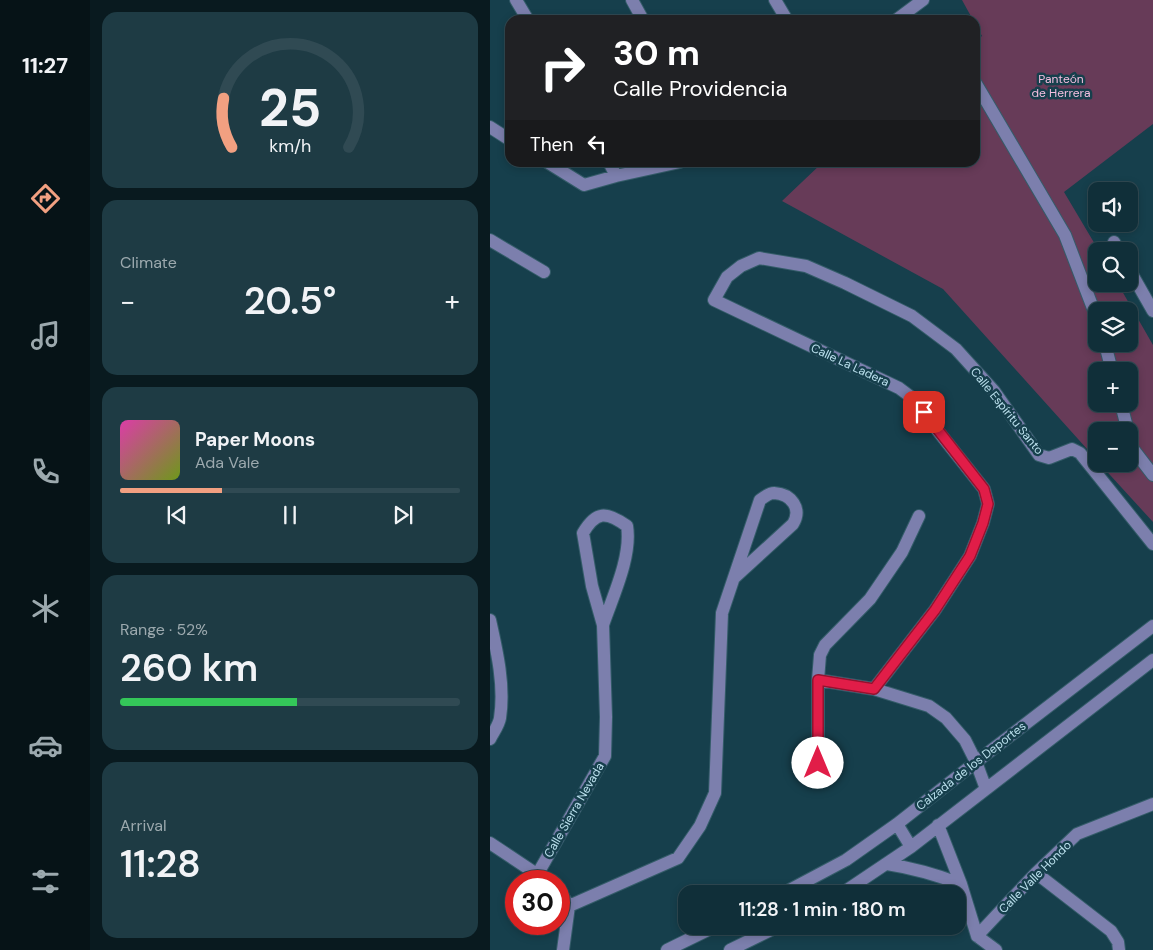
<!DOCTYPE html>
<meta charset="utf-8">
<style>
body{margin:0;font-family:"DM Sans",sans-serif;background:#1e3b44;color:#f1f3f6;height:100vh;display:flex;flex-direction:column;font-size:19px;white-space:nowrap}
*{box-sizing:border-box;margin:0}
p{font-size:16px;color:#9ca9ae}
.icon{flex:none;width:28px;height:28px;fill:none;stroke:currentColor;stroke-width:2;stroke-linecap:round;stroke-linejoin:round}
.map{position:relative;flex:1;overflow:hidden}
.side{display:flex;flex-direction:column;gap:12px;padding:12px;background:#091a1f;width:400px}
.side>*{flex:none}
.guide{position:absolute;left:15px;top:15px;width:475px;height:152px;border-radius:15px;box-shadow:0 2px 8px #0003,0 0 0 1px #304a53;background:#202124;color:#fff;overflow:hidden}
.buttons{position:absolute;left:598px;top:182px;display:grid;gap:10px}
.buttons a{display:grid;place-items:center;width:50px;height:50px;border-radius:10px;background:#102f39;box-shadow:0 2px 8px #0003,0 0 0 1px #304a53;font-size:25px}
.speed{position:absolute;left:15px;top:870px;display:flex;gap:10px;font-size:25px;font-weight:700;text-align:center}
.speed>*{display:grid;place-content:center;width:65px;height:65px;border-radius:50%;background:#102f39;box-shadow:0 2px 8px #0003,0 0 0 1px #304a53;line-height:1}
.speed .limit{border:8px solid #d22;background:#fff;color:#111}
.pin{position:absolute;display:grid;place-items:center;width:42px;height:42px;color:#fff;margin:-21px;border-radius:10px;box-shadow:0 2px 8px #0006}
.me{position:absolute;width:55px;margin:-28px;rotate:0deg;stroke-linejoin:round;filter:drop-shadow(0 0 4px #0008)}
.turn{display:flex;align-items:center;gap:18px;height:105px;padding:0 25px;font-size:22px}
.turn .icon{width:65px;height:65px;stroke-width:2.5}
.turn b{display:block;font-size:35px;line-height:42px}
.then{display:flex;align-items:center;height:48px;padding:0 25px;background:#0003;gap:10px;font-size:19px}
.big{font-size:38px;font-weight:600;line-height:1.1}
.side .widget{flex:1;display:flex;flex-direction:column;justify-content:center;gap:8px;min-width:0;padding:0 18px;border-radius:15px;background:#1e3b44}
.side .dial{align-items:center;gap:0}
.dial svg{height:130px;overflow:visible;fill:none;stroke:#304a53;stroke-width:7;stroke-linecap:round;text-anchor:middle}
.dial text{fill:#f1f3f6;stroke:none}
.song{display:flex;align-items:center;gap:15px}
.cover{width:60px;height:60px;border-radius:8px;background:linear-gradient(135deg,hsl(320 70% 55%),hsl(80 70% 35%))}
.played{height:5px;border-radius:2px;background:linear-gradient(90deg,#f2a081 30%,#304a53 30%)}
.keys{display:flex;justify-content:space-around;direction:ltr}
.heat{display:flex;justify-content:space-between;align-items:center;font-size:28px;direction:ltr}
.charge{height:8px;border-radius:4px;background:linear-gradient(90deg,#34c759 52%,#304a53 0)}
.trip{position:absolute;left:188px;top:885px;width:288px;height:50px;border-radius:15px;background:#102f39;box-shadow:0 2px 8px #0003,0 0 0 1px #304a53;font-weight:600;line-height:50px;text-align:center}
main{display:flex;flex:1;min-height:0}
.tabs{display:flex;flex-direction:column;width:90px;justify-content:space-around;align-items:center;background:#061317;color:#9ca9ae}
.tabs .icon{width:35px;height:35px}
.tabs .current{color:#f2a081}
.tabs b{font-size:22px;color:#f1f3f6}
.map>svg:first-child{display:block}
</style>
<main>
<nav class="tabs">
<b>11:27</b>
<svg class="icon current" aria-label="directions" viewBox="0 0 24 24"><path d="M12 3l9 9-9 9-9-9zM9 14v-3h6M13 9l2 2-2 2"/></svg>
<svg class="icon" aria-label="music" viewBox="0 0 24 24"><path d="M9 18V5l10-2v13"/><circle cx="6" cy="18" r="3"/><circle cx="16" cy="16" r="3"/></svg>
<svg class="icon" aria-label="phone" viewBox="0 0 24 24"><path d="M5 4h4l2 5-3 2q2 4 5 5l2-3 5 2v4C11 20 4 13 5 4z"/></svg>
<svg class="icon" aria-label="climate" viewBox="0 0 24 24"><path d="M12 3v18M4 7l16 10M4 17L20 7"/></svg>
<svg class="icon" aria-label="car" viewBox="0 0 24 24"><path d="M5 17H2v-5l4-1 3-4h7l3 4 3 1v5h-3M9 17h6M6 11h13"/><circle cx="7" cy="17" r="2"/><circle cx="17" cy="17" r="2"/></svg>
<svg class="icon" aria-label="filters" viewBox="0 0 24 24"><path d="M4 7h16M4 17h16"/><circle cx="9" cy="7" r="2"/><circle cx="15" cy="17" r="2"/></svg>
</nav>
<section class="side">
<div class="widget dial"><svg viewBox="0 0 100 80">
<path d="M14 69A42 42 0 1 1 86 69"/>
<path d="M14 69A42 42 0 0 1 9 39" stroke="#f2a081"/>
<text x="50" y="56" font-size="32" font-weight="700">25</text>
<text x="50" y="72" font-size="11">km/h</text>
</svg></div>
<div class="widget"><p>Climate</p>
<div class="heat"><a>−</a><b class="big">20.5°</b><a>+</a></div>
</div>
<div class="widget">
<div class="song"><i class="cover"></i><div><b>Paper Moons</b><p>Ada Vale</p></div></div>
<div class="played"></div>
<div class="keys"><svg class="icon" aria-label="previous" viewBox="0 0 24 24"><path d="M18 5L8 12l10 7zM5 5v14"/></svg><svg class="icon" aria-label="pause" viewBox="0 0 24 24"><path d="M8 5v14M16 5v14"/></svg><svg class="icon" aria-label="next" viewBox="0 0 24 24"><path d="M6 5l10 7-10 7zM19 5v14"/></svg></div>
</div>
<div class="widget"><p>Range · 52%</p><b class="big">260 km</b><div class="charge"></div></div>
<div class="widget"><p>Arrival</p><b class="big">11:28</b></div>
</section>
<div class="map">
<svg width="663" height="950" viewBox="0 0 663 950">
<rect width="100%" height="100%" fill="#163f4c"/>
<!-- green -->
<path fill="#673b58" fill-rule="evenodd" d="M472,0H663V124L574,192L609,251H606V284H628L663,345V522L610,464H639V431H606V459L453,289L292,201L332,163L485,162V41L492,36L485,24V20H483ZM606,311H639V344H606ZM606,371H639V404H606Z"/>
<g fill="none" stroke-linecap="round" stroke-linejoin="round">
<!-- minor casing -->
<g stroke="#345c69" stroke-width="14">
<path id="minor" d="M26,0L38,20
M142,0L153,20
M285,0L297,20
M406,20L433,0
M485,82L575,235L606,316
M0,127L20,140
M57,162L94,185L126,176L190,162
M119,162L126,176
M0,240L54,272
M624,242L629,251
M639,269L663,311
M615,344L622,371
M631,404L638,431
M639,434L643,449L663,475
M0,620C7,651 15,686 10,718C9,725 3,733 0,739
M328,680L384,689L439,706L456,718L475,740L486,762L496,789
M384,689L445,610L480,556L493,523L498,504L494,489L421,397L409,388L224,300L237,277L251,266L269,258L316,266L355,283L422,316L466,349L504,391L549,455L559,458L582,449L590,453L663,544
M328,763V680L330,655L335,645L380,599L412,552L429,516
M407,824L421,847
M448,825L471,884L487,936
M0,843L57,881
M397,864C423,868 447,875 471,884
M546,873L621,931L628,942L629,950
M47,875L115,756L116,717L113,625L102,586L93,533C106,511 116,511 137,526C142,556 123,596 113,625
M69,890L79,906L73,950
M292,894L356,860L407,824L486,762L663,626
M351,894L421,847L663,660
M79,906L188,858L210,826L225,793L232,613L270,500C274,497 279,493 284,493C302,494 312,509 303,524L245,577
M487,936L546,873L587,834L663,804
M487,936L506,950
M177,950L226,926
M240,950L289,926"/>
</g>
<!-- minor -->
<use href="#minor" stroke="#7c7fad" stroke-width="12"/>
</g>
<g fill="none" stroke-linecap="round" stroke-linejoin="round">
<!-- route casing -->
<g stroke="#92132f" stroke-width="12">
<path id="route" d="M328,763V680L384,689L445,610L480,556L493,523L498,504L494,489L434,412"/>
</g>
<!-- route -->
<use href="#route" stroke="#e11d48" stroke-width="9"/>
</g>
<g text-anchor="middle" stroke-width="5" stroke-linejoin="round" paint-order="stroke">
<!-- park labels -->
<g font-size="12" fill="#f5bfe0" stroke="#163f4c">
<text x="571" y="83">Panteón<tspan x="571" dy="14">de Herrera</tspan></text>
</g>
<!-- street labels -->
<g font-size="12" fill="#bbe0ed" stroke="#163f4c">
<text transform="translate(360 365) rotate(25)" y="4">Calle La Ladera</text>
<text transform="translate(517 411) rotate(51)" y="4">Calle Espíritu Santo</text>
<text transform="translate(481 766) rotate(-38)" y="4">Calzada de los Deportes</text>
<text transform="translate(84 810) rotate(-60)" y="4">Calle Sierra Nevada</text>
<text transform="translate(545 877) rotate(-45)" y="4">Calle Valle Hondo</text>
</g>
</g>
</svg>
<div class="buttons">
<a><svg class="icon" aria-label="sound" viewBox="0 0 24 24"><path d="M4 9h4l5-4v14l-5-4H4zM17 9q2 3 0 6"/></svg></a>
<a><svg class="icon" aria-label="search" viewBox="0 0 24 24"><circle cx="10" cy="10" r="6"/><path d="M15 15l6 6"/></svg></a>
<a><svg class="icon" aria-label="layers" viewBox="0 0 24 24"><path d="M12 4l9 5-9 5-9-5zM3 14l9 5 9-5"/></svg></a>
<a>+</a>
<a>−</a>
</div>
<div class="speed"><div class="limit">30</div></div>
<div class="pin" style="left:434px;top:412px;background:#d93025"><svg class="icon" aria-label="arrive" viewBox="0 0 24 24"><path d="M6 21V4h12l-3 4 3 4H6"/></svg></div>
<svg class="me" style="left:328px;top:763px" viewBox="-20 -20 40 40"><circle r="19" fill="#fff"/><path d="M0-13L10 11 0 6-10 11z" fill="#e11d48"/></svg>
<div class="trip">11:28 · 1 min · 180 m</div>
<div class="guide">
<div class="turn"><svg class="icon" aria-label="right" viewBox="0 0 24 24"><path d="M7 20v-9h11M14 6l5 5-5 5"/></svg><div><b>30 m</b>Calle Providencia</div></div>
<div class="then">Then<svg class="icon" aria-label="left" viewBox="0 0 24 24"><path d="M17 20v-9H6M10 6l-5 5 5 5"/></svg></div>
</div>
</div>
</main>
